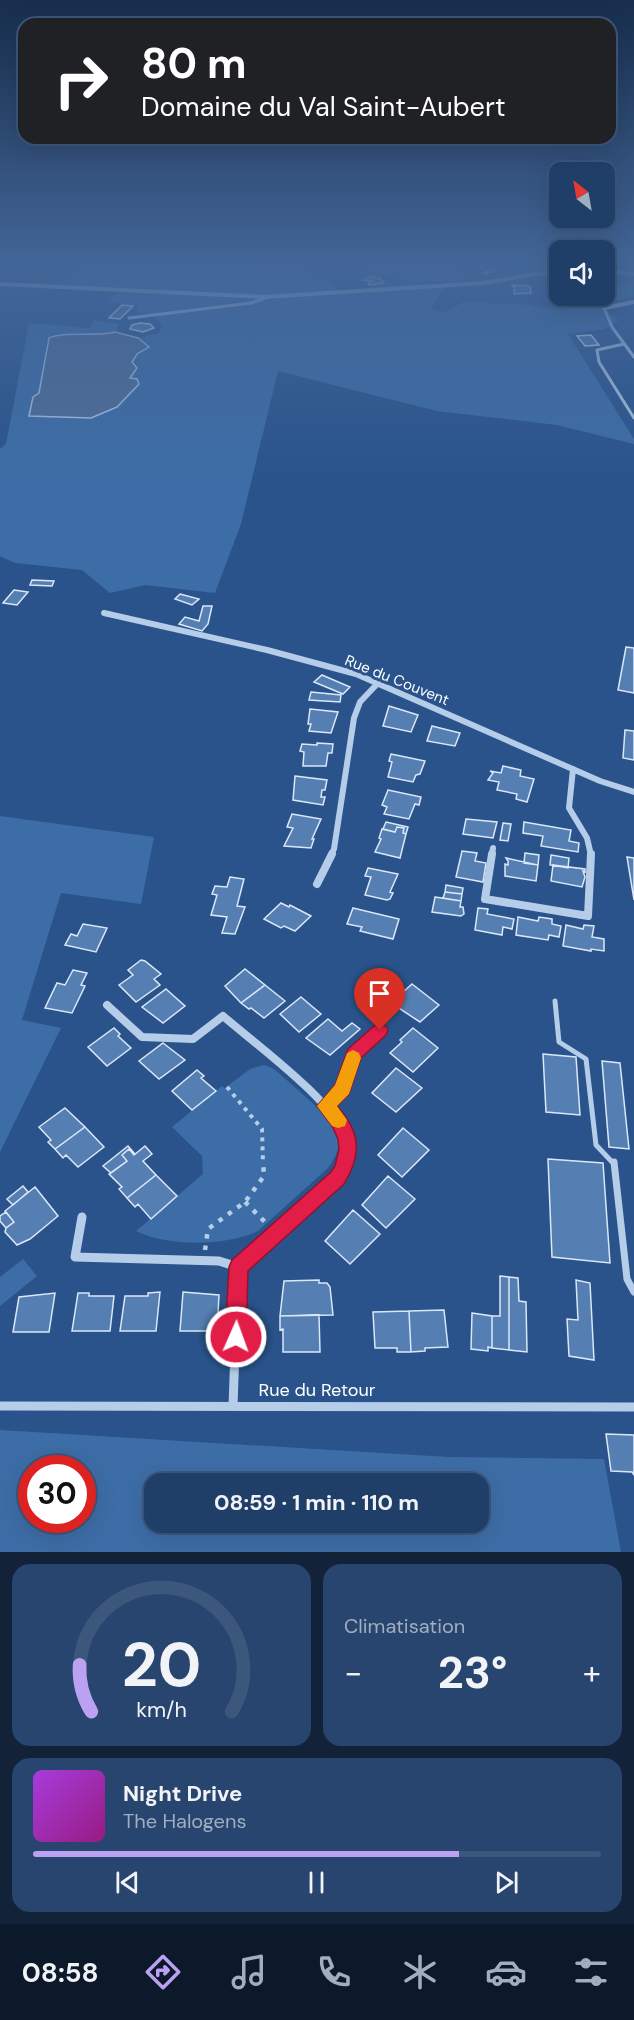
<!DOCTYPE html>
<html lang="fr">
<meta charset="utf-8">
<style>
body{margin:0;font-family:"DM Sans",sans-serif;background:#27456e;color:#f1f3f6;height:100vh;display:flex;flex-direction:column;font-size:22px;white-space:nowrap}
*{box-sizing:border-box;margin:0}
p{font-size:20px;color:#a1aec0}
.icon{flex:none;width:33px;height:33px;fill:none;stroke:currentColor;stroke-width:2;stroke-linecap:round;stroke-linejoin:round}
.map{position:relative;height:1552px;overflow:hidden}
.side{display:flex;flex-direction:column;gap:12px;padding:12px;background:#112239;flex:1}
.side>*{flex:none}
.hud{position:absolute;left:18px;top:18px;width:598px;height:126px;border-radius:18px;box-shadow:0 6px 24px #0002,0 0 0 2px #3c577c;background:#202124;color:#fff;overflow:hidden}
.needle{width:39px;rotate:329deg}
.fabs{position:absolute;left:549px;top:162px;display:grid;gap:12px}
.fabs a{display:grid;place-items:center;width:66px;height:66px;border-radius:12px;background:#1f3e68;box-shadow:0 6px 24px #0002,0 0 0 2px #3c577c;font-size:30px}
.speed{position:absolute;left:18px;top:1455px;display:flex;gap:12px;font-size:30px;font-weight:700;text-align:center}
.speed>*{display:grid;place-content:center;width:78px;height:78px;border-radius:50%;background:#1f3e68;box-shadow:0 6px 24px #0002,0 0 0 2px #3c577c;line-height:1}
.speed .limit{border:9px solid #d22;background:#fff;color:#111}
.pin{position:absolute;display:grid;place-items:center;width:51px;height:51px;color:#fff;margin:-62px -26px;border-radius:50% 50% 50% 0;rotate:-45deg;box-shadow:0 0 6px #0007}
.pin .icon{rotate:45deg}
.me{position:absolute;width:66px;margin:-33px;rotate:2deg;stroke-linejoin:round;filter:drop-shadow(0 0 4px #0008)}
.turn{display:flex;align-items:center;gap:21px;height:126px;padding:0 24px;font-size:27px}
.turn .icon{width:78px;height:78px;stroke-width:2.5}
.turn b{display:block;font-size:42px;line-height:51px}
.big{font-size:45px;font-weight:700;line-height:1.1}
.side .tile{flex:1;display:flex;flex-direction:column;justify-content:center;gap:9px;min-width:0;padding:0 21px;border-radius:18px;background:#27456e}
.side .dial{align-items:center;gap:0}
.dial svg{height:156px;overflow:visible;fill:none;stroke:#3c577c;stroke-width:7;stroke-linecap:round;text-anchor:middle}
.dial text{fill:#f1f3f6;stroke:none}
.song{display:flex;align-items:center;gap:18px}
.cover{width:72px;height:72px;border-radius:9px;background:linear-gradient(135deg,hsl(280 70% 55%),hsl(310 70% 35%))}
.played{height:6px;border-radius:3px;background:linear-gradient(90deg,#bca0f2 75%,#3c577c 75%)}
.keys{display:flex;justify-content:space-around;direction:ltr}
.heat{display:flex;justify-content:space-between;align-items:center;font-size:33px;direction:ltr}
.side .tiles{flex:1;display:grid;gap:12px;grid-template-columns:1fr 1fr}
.tile:last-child{grid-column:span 2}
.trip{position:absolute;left:144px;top:1473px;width:345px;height:60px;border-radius:18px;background:#1f3e68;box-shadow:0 6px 24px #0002,0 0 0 2px #3c577c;font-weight:700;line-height:60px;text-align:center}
.tab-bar{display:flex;height:96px;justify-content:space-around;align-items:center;background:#0c192a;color:#a1aec0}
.tab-bar .icon{width:42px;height:42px}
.tab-bar .current{color:#bca0f2}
.tab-bar b{font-size:27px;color:#f1f3f6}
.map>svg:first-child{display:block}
</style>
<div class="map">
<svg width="634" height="1552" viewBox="0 0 634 1552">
<rect width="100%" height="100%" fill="#29538a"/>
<!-- green -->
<path fill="#3d6da6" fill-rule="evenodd" d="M59,264H300L340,291L410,283L444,288L430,309L445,313L463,302L527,305L565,311L598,296H604L605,292L634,279V297L596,304L619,320L605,329L568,334L634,439V444L557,425L437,411L278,371L241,524L215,593L145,585L110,593L82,570L15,563L0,556V449L6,444L29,323L89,328L95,320L119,324L115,332L98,336L61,335L47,342L39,393L131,378C129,363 134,356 147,349L145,342L138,340V338L159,333L162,324L148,313L136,312L139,305L109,302L117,292L50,288L78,271Z
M331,264H460L465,281L414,282Z
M0,816L154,837L141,904L61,893L22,1020L61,1028L0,1152Z
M264,1065L274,1069C286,1079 298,1090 310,1101C334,1122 351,1137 328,1168L258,1231C226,1246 169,1247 136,1231L203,1174L202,1156L172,1127L222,1086L225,1088L250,1069Z
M23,1259L37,1276L0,1306V1277Z
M0,1430L449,1457L604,1459L621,1552H0ZM32,1468H82V1520H32ZM154,1484H478V1522H154Z"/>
<!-- water -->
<path fill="#506d94" stroke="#abc8e9" stroke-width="1.5" d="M115,332L138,338L149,347L137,354L132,362L137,368L130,378L137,379L139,384L117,407L91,418L29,416L33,397L39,393L49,338C63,331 95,337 115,332Z"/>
<!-- building -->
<path fill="#557fb2" stroke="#dae7f7" stroke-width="1.5" d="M482,264H489L497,270L485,274L483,273L487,272L480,267H483Z
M369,276L381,279L384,283L369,285L368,283L372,281L364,280Z
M511,285L530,286L531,293L514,294L515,287Z
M122,305L133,306L120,319L109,318Z
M140,323L150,324L154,328L143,332L130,329L132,325Z
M591,335L599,345L585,346L577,336Z
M32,580L54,581L52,586L30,585Z
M14,590L28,592L17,605L3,603Z
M180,594L199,599L192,605L175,599Z
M203,606H212L208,624L202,631L179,624L185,617L199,621Z
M626,647L634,648V693L618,690Z
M322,675L350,687L343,694L314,682Z
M311,692L341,695L340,702L309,700Z
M389,706L418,715L411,732L383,726Z
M310,709L338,712L331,733L309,731L311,724H308Z
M432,726L460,733L455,746L427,741Z
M625,730L634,731V760L623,758Z
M317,743L333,744L332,753H328L326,766H303L304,752L300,751L302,744L317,745Z
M391,754L425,761L420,774L416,775L413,782L388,777L392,762L389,761Z
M503,766L521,770L520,776L534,779L527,802L516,799L517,794L497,790L499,782L488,780L493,773L490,771L501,773Z
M295,776L327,780L325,790H322L321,797H325L323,805L293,800Z
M388,790L421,797L419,805L415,804L409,819L384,814L387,807L382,805Z
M292,814L321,819L312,839H314L311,848L284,846L293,828L287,827Z
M466,819L497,822L493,838L463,834Z
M386,822L408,827L406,834L403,833L404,828L397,827L395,832L383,829Z
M524,822L571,830L569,841L579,843L578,852L541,846L543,836L523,833Z
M503,823L511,824L508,841L500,840Z
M397,827L404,828L403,833L406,834L400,858L375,852L381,839L379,838L382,829L395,832Z
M462,851L477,853L475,861L486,863L483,882L456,877Z
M525,853L539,855L538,865L524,863Z
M551,855L569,858L568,868L550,865Z
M627,857L634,858V900Z
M506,858L538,865L536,881L505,876V864L508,865V861Z
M553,865L585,869V872L583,871L585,877L582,887L551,881Z
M368,868L398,874L390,892L393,893L390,899L387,900L365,895L371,877L365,876Z
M230,877L244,879L237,906L245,907L235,934L222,933L227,917L211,915L217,895L212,894L215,886L227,887Z
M446,885L463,888L462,894L445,892Z
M445,892L462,894L461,901L443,898Z
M435,897L461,901L460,907H463L464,914L461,916L432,912Z
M281,903L289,907L290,905L311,916L295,931L284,926L281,928L264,919Z
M353,908L399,919L393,939L360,931L362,927L347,924Z
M478,908L488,909L487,914L514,919L512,929L503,927L502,935L475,930Z
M518,917L538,921L539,917L552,919V924L561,926L559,937L549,935L548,940L516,935Z
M83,924L107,928L96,952L65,945L71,934L77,936Z
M566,925L583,929L584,925L594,926L592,937L604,939V951L591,949V951L563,946Z
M141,960L145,961L161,974L154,979L160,985L136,1002L119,985L133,975L128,970Z
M245,969L265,985L241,1003L225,986Z
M73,970L87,973L81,985L85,986L72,1013L45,1008L57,983L65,985Z
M412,984L439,1005L420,1022L391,1003Z
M265,985L285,1001L264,1018L251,1008L249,1009L241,1003Z
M166,989L185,1006L163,1023L142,1007Z
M301,997L321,1014L299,1032L280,1014Z
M328,1019L342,1031L352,1023L360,1029L330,1055L306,1038Z
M114,1028L120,1034L118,1036L131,1048L107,1066L88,1047Z
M413,1028L438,1048L413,1072L390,1053L402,1042L400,1040Z
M163,1043L185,1060L159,1079L139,1061Z
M543,1054L576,1057L580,1115L546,1112Z
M602,1061L620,1063L629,1149L609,1147Z
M396,1068L422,1088L396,1112L372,1093Z
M197,1070L204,1076L201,1078L216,1091L192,1110L172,1091Z
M65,1108L85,1127L55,1149L48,1142L51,1140L39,1127Z
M85,1127L104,1147L78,1167L66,1155L63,1158L55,1149Z
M403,1128L429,1150L402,1177L378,1155Z
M128,1146L135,1154L129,1149L122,1155L127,1161L111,1173L103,1166Z
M145,1146L152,1154L143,1161L156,1175L127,1198L119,1189L122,1187L109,1174L127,1161L122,1155L129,1149L134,1155Z
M548,1159L603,1163L610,1263L552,1257Z
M156,1175L177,1196L151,1219L138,1204L135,1207L127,1198Z
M388,1176L415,1199L386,1228L362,1205Z
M23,1186L28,1192L13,1205L7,1199Z
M35,1187L58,1216L30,1239L17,1245L5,1232L6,1228L14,1222L5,1211Z
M353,1210L380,1234L350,1264L325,1241Z
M6,1212L14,1222L6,1228L0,1221V1216Z
M500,1276L509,1277V1350L492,1348V1316H500Z
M509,1277L518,1278L519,1301L526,1302L527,1352L509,1350Z
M319,1280V1283H327L330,1287L333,1315L280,1316L284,1281Z
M576,1280L590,1283L594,1360L569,1356L567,1319L578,1320Z
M160,1292L156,1331H120L125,1296H148V1293Z
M183,1292L219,1295L217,1331H180Z
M55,1293L49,1332H13L19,1297Z
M78,1293H89V1296H114L110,1331H72Z
M444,1310L448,1347L425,1348V1351L411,1352L409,1311Z
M409,1311L411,1352H397V1348H375L373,1312Z
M472,1313L492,1316V1348L488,1347V1351L471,1349Z
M319,1315L320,1352H283V1329L280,1330V1316Z
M606,1434L634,1435V1475L632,1472L611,1471Z"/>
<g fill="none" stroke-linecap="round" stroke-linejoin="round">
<!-- path-far1 -->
<path stroke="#b6cde9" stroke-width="4" stroke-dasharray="4 5" stroke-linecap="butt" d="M227,1087L262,1129L263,1164"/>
<!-- path -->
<path stroke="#b6cde9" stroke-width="4.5" stroke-dasharray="4.5 7" stroke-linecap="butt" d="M245,1202L267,1224
M205,1250L208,1229L245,1202L264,1176L263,1162"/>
<!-- lane-far2 -->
<path stroke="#b6cde9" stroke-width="3" d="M548,272L554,264
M604,308L612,327L634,357
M129,318L251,303L271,296
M624,344L597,350L599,362L634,418"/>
<!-- lane-far1 -->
<path stroke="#b6cde9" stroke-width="5" d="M555,1001L559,1042L586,1059L596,1145L614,1164"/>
<!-- lane -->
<path stroke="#b6cde9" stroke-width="7" d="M614,1162L627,1279L634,1292"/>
<!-- street-far3 -->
<path stroke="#b6cde9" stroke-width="4" d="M604,270L634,274
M0,284L265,297L483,283L560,270
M604,308L634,302"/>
<!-- street-far2 -->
<path stroke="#b6cde9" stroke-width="6" d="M104,613L267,650L356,674L600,781L634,792
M573,769L569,808L587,838L591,855
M331,855L334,849L354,718L360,702L378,683
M492,855L493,848"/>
<!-- street-far1 -->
<path stroke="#b6cde9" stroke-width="8" d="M492,854L485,899L588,916L591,854
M317,884L332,854
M107,1005L142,1037L193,1039L223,1016C254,1043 337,1103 347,1141C349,1149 348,1156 345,1164
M326,1106L342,1089L354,1054L380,1030"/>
<!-- street -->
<path stroke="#b6cde9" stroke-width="9" d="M82,1217L75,1257L219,1261L238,1267L233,1406
M238,1267L337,1178L345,1162
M0,1406L634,1407"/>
</g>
<!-- sky -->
<linearGradient id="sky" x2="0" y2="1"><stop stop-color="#172e4c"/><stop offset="0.55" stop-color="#436698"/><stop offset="1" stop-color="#436698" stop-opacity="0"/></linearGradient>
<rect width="634" height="481" fill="url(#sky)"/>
<!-- route -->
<path fill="#e11d48" stroke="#92132f" stroke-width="1.5" d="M380,1024L386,1026L388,1030L386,1035L361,1058L349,1094L337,1106C361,1132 362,1155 344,1184L248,1271L246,1337L243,1344L236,1347L228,1344L225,1337L229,1267L232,1260L331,1172L335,1166L339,1149L338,1139L332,1126L317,1106L335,1085L348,1049L374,1026Z"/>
<!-- slow -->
<path fill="#f59e0b" d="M353,1050L359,1053L361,1058L349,1094L337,1106L347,1120L345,1126L338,1128L332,1126L317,1106L335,1085L347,1053Z"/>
<g text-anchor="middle" stroke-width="6" stroke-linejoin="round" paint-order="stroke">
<!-- street labels -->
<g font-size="15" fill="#fff" stroke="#29538a">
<text transform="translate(397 680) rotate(22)" y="5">Rue du Couvent</text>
</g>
<!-- near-street labels -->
<g font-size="18" fill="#fff" stroke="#29538a">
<text x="317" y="1396">Rue du Retour</text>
</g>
</g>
</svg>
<div class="fabs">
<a><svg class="needle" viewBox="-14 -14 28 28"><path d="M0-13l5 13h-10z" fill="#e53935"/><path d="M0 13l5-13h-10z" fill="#a1aec0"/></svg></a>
<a><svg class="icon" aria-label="sound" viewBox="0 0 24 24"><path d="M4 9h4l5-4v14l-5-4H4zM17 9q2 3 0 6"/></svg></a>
</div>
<div class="speed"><div class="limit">30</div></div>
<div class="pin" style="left:380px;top:1030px;background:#d93025"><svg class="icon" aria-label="arrive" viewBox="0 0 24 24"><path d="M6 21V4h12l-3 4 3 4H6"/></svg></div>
<svg class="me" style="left:236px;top:1337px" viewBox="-20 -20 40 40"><circle r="17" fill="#e11d48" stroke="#fff" stroke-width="3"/><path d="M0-11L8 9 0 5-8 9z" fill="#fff"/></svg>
<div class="trip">08:59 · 1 min · 110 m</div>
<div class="hud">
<div class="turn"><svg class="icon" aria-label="right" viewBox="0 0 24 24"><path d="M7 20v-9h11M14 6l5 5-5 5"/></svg><div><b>80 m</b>Domaine du Val Saint-Aubert</div></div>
</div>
</div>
<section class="side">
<div class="tiles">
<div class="tile dial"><svg viewBox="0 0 100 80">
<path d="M14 69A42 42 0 1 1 86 69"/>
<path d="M14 69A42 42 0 0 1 8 45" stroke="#bca0f2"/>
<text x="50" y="56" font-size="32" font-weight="700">20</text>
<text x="50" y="72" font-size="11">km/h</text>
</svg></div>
<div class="tile"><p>Climatisation</p>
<div class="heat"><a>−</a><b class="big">23°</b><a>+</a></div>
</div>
<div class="tile">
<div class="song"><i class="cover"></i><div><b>Night Drive</b><p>The Halogens</p></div></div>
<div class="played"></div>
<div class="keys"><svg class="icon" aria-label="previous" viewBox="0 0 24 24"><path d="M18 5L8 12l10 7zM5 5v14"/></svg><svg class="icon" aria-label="pause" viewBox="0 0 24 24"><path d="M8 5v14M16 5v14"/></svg><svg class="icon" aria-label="next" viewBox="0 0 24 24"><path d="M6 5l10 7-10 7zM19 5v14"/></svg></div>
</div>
</div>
</section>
<nav class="tab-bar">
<b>08:58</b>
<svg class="icon current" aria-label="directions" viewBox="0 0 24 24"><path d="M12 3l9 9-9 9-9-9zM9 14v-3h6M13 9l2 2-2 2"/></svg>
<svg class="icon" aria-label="music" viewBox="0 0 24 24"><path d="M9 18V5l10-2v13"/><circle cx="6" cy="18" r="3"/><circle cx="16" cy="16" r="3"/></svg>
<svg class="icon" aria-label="phone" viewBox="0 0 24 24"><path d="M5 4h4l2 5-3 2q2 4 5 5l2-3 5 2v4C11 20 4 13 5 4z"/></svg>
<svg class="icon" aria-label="climate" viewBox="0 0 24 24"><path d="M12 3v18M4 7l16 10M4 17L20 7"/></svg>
<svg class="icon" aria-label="car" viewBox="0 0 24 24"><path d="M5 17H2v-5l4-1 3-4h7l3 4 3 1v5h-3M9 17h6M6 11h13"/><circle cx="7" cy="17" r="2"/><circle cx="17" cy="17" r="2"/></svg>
<svg class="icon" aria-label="filters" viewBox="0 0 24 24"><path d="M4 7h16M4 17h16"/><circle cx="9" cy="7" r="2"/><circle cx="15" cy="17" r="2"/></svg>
</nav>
